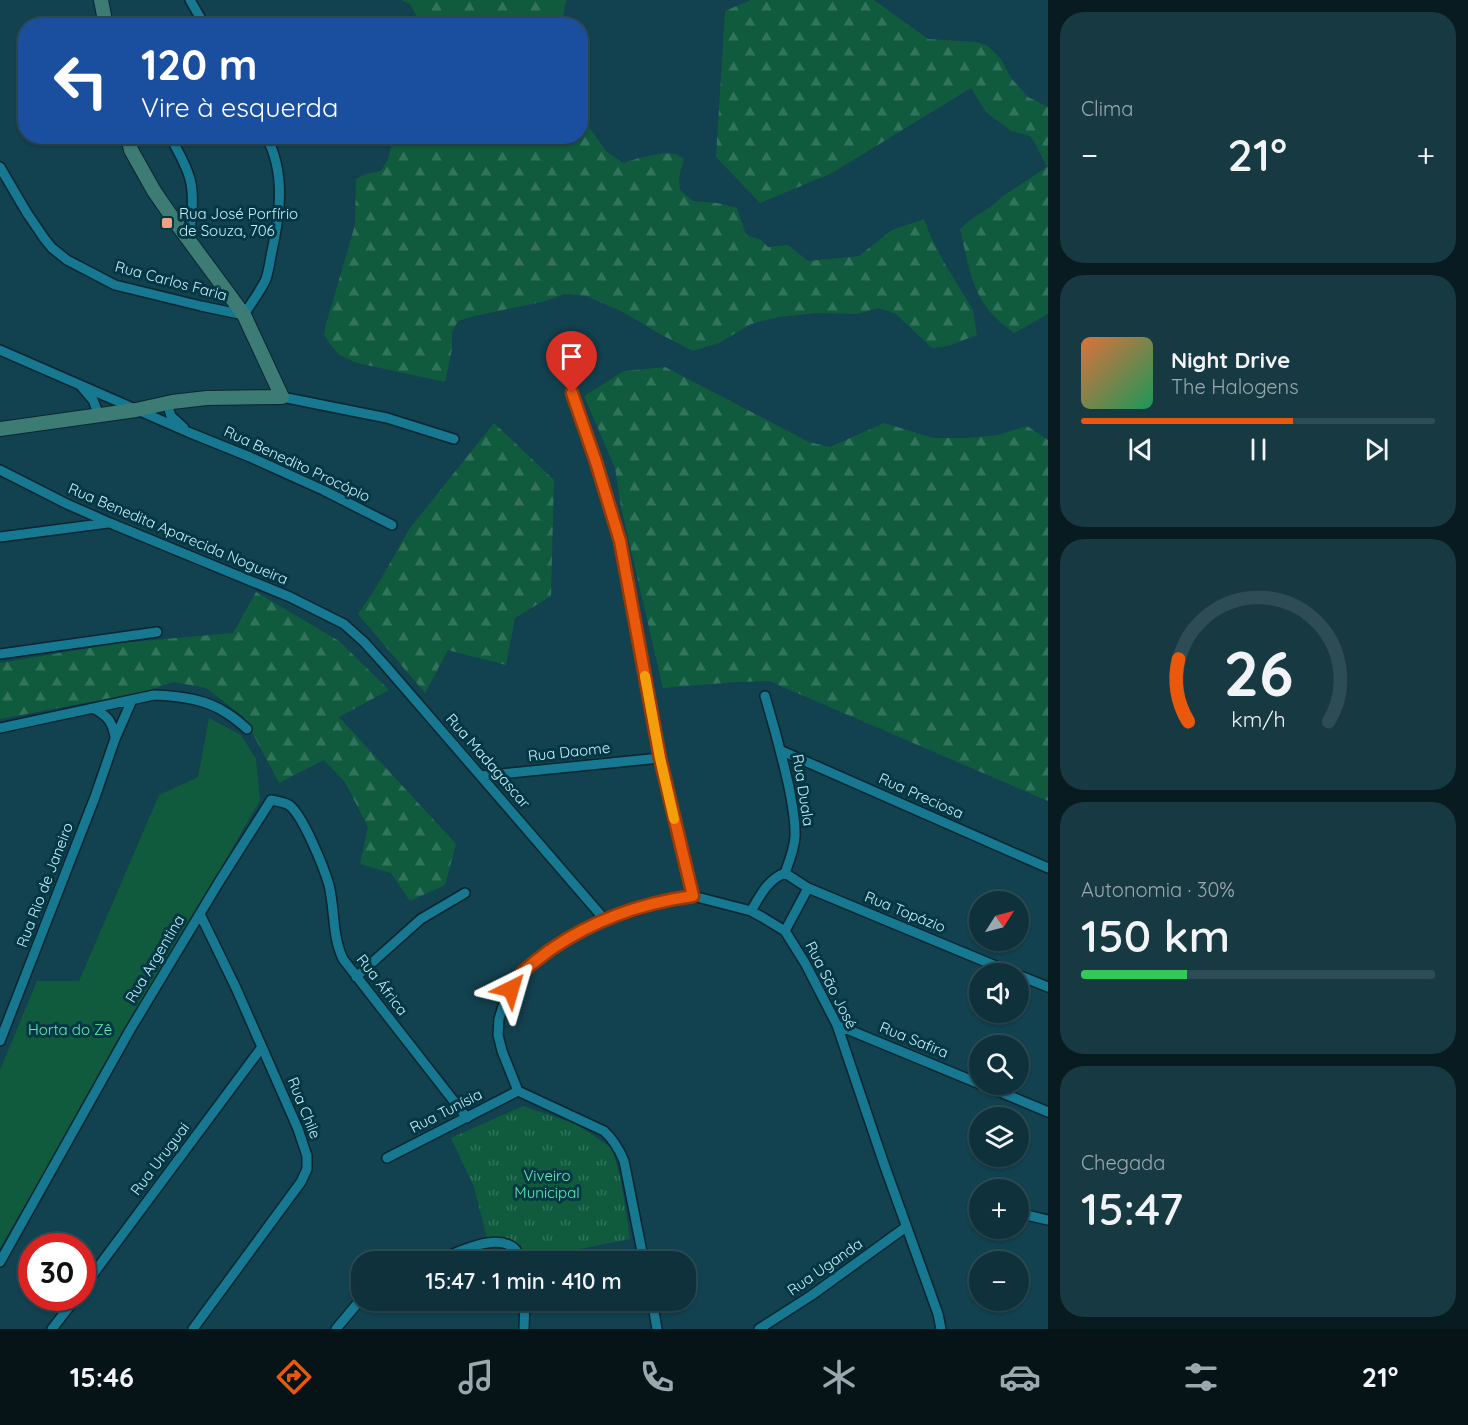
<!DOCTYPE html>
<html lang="pt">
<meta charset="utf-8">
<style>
body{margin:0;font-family:Quicksand,sans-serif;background:#173942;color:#f1f3f6;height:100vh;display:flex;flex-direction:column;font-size:22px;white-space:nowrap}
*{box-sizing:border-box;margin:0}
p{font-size:20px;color:#9ba9af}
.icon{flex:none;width:33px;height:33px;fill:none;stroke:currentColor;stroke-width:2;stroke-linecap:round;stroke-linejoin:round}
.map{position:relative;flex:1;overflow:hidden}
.details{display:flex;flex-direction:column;gap:12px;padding:12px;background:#081b20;width:420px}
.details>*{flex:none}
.banner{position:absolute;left:18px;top:18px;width:570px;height:126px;border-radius:24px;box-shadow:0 2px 4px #0004,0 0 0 2px #2e4c55;background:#1a4fa0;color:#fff;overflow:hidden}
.needle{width:39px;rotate:54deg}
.fabs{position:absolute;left:969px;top:891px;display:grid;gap:12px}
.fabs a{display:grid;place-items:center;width:60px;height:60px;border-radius:50%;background:#0e313b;box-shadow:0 2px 4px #0004,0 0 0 2px #2e4c55;font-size:30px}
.speed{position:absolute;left:18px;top:1233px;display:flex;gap:12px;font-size:30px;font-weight:700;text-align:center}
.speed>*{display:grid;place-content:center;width:78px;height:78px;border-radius:50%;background:#0e313b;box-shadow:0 2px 4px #0004,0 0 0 2px #2e4c55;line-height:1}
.speed .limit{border:9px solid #d22;background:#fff;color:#111}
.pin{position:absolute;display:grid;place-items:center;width:51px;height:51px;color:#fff;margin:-62px -26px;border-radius:50% 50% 50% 0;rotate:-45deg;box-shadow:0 0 6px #0007}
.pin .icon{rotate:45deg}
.me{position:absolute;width:66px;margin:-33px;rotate:40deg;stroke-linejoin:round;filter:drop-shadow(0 0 4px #0008)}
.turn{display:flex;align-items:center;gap:21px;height:126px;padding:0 24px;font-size:27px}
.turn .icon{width:78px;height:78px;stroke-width:2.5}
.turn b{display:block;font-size:42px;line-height:51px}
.big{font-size:45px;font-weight:600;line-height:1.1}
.details .widget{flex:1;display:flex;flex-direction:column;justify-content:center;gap:9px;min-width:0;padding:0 21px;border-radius:24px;background:#173942}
.details .dial{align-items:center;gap:0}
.dial svg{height:156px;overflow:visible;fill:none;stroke:#2e4c55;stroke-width:7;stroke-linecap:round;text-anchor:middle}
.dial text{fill:#f1f3f6;stroke:none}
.song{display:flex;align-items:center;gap:18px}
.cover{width:72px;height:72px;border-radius:9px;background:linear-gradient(135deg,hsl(20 70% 55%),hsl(150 70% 35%))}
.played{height:6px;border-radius:3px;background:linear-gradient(90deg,#ea580c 60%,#2e4c55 60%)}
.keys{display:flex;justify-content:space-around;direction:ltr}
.heat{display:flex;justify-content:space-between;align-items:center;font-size:33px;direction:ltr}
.charge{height:9px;border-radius:4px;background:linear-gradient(90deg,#34c759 30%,#2e4c55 0)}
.trip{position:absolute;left:351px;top:1251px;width:345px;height:60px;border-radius:24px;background:#0e313b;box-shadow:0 2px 4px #0004,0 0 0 2px #2e4c55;font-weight:600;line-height:60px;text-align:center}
.dock{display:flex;height:96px;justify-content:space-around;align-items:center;background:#061418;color:#9ba9af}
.dock .icon{width:42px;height:42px}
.dock .selected{color:#ea580c}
.dock b{font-size:27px;color:#f1f3f6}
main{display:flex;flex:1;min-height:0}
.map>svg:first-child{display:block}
</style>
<main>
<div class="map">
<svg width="1048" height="1329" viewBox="0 0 1048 1329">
<defs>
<pattern id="forest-firs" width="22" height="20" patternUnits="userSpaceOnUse" patternTransform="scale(1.5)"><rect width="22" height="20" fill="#105b3e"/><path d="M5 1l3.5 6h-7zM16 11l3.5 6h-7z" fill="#31735b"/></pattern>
<pattern id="park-tufts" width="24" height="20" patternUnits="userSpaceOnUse" patternTransform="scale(1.5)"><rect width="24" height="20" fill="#105b3e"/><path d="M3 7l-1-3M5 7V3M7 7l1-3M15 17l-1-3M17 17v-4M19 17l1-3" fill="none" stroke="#31735b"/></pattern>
</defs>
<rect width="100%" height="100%" fill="#12414f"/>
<!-- green -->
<path fill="#105b3e" d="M209,718L241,735L256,759L260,800L166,964L0,1248V1070L37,981H79L159,795L198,777Z"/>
<!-- forest -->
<path fill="url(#forest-firs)" d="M401,0H567L564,8L563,25L422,26L410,4Z
M751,0H874L928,39L977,42L988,46L1001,59L1011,78L1028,97L1048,107V314L1014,333C1007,327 998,321 992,314C971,291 967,258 960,229L970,220L989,208L1003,196L1047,167L1035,143L1030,136L1011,131L986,112L971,88L832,173L760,203L716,157L725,11Z
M581,119L592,131L606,151L623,163C636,159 663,151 676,154C678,155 682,158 684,159L679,176L680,190L693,201L717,203L737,208L746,235L761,240L768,247L788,245L808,261L859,256L892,230L924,219L930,235L945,264L973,310L977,335L948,346L932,348L896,314L879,308L856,314L817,313L779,317L751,324L719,343L693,351L658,333L623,312L586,296L565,294L542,302L474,316L458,321L452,332V349L445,382L357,363L339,355L330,344L324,335L326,324L355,225L356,179L366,174L381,171L387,161L392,145L407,137L580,136Z
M665,367L809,442L830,447L884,423L933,438H966L998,435L1027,426L1048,440V801L769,681L737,682L663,688L621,507L615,468L584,396L624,371Z
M494,423L554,480L551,596L515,618L506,665L448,650L425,693L358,614L377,586L410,528Z
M256,592L339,641L389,690L339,717L456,844L445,885L410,901L391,873L360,864L368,827L345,782L324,760L279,783L244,717L206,688L174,682L143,692L0,719V663L120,643L233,633Z"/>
<!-- park -->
<path fill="url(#park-tufts)" d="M523,1106L576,1124L612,1148L621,1181L630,1239L524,1260L521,1245L510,1240L487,1238L474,1187L451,1138Z"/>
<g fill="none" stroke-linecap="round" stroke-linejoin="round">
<!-- minor casing -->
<g stroke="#0a262f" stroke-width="12">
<path id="minor" d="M190,0L205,26
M170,136C177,150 186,164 190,179C195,198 191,221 189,241
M0,167L27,213L44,238L52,248L67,260L115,285L201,306L244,315C251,303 260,292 266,279C269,270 270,260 272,251C280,213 286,173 266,136
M0,350L188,432L250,457L323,490L392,525
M81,386L93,400L99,415
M572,393L596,462L620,541L660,758L693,896
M282,397L387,418L454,439
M167,403L171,416L184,428
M0,470L67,504L110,523L290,597L344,624L364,642L384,664L605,920
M0,537L108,523
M0,654L157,632
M93,708C108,716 112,721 115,737
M0,728L154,695C179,696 207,699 228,714C235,718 241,724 247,729
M782,751L1048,868
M481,776L660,758
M785,873L808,888L1015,974
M751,911C760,896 768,879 785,873C789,862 794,850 795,837C796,821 792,803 789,787C782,756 774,726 765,696
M785,931L808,888
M1018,975L1048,987
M356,977L421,919L465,893
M837,1025L980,1084
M0,1041L95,797L115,739L132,700
M981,1084L1048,1112
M387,1158L518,1091
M977,1200L980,1201
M1018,1213L1048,1220
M0,1262L130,1030L219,882L271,800C277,801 284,802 289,805C303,815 324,868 329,885C335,910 332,936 343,959L467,1118
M434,1262C453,1254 492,1234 511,1246C517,1249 519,1255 521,1262
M644,1262L624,1161C619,1149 614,1140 604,1131L518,1091L502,1051L498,1035L499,1019L503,1006L511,989L521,973L541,957L576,933L605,920L673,899L693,896L751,911L762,917L785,931L805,963L837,1025L884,1164L938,1314L941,1329
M82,1289L262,1047
M652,1300L657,1329
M52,1329L76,1298
M193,1329L301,1182L307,1169V1156L298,1129L236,988L200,914
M336,1329L362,1298
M524,1329L525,1300
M759,1329L812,1295L906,1227"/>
</g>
<!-- secondary casing -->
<g stroke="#0a262f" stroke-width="16">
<path id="secondary" d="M101,0L106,26
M0,429L136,410L172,402L207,398L282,397L244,315L174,220L154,191L131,150L128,136"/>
</g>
<!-- minor -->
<use href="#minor" stroke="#177892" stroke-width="9"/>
<!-- secondary -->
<use href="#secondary" stroke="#3c7c74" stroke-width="14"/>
</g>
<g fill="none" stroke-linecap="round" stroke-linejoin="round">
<!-- route casing -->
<g stroke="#983908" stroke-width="15">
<path id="route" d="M511,989C514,984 517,978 521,974C529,965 541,957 550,950C592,921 642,903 693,896L660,758L620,541L596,462L572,393"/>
</g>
<!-- route -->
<use href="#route" stroke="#ea580c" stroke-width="10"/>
<!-- slow -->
<path stroke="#f59e0b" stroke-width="10" d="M645,676L660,758L674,819"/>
</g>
<!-- markers -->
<rect fill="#f2a081" stroke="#043744" stroke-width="2" x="161" y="217" width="12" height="12" rx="3"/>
<g text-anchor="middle" stroke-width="6" stroke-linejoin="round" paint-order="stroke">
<!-- poi labels -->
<g font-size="15" fill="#c6eefd" stroke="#043744" text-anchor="start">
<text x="179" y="219">Rua José Porfírio<tspan x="179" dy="17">de Souza, 706</tspan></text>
</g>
<!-- street labels -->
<g font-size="15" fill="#c6eefd" stroke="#043744">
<text transform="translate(171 281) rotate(15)" y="5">Rua Carlos Faria</text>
<text transform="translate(297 464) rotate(25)" y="5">Rua Benedito Procópio</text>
<text transform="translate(178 534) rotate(23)" y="5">Rua Benedita Aparecida Nogueira</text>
<text transform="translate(569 752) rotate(-6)" y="5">Rua Daome</text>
<text transform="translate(488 761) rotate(49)" y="5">Rua Madagascar</text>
<text transform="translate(803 790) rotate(81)" y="5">Rua Duala</text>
<text transform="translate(921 796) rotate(24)" y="5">Rua Preciosa</text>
<text transform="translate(45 885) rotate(-69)" y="5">Rua Rio de Janeiro</text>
<text transform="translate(905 912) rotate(22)" y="5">Rua Topázio</text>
<text transform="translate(155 959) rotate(-59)" y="5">Rua Argentina</text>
<text transform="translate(382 985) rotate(52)" y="5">Rua África</text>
<text transform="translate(831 985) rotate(63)" y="5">Rua São José</text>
<text transform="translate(914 1040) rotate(22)" y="5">Rua Safira</text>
<text transform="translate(304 1108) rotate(68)" y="5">Rua Chile</text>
<text transform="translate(446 1111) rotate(-27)" y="5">Rua Tunísia</text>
<text transform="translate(160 1159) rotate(-53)" y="5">Rua Uruguai</text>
<text transform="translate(825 1267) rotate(-35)" y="5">Rua Uganda</text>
</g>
<!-- park labels -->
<g font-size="15" fill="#5ff0b0" stroke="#043744">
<text x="70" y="1035">Horta do Zê</text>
<text x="547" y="1181">Viveiro<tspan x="547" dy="17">Municipal</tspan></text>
</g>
</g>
</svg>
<div class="fabs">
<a><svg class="needle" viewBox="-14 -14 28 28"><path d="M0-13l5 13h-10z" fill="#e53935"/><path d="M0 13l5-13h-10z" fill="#9ba9af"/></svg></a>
<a><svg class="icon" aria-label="sound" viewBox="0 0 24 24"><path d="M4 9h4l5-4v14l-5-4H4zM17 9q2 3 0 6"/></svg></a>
<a><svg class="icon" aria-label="search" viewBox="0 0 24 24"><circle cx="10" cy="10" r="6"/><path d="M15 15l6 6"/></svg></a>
<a><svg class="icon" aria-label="layers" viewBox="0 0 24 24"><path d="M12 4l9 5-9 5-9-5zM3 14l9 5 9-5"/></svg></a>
<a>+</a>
<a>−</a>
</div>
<div class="speed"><div class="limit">30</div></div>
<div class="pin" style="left:572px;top:393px;background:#d93025"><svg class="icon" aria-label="arrive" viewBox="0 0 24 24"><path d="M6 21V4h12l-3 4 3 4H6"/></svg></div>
<svg class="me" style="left:511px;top:989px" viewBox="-20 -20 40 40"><path d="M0-17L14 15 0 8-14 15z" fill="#ea580c" stroke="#fff" stroke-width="4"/></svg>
<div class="trip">15:47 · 1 min · 410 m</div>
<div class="banner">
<div class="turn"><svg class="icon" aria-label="left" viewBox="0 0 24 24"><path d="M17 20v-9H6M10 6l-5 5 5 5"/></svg><div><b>120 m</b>Vire à esquerda</div></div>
</div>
</div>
<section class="details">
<div class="widget"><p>Clima</p>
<div class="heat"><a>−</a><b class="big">21°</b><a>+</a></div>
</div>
<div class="widget">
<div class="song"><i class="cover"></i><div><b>Night Drive</b><p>The Halogens</p></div></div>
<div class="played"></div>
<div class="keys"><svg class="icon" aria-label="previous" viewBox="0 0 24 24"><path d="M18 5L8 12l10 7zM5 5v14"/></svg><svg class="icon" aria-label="pause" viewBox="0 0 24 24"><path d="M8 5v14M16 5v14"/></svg><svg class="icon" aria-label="next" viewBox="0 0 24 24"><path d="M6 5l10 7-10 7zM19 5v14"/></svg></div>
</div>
<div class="widget dial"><svg viewBox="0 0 100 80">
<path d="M14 69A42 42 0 1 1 86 69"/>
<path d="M14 69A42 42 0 0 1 9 37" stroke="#ea580c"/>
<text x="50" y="56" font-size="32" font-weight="700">26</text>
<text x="50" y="72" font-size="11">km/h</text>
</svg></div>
<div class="widget"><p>Autonomia · 30%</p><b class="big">150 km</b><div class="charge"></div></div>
<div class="widget"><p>Chegada</p><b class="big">15:47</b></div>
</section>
</main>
<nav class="dock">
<b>15:46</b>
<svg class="icon selected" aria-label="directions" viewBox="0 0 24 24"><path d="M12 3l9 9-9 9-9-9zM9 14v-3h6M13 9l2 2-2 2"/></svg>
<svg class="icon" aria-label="music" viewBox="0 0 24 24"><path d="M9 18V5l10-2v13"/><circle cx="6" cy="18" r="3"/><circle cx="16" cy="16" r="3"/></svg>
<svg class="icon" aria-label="phone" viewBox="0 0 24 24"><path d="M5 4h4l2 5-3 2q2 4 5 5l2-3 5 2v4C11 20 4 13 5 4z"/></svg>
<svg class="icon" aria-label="climate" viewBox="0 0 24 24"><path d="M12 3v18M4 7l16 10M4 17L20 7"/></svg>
<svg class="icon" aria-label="car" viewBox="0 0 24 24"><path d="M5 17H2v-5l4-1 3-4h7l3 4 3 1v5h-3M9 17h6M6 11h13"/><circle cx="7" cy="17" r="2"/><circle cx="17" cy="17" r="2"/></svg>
<svg class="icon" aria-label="filters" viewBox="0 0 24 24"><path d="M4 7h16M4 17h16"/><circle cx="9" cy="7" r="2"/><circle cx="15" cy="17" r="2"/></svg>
<b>21°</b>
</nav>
